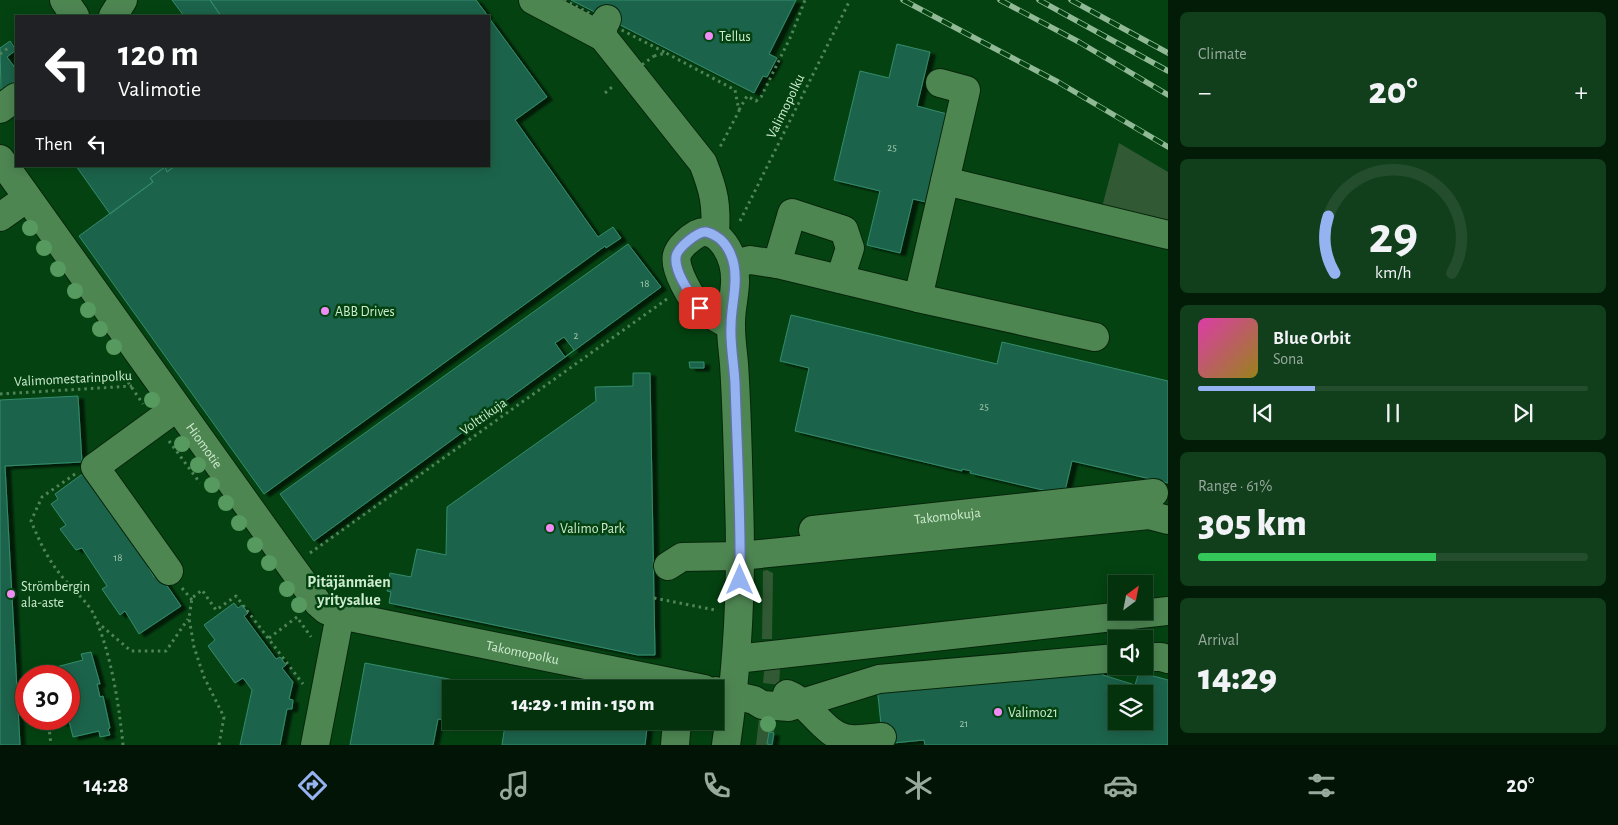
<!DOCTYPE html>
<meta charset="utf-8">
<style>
body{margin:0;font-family:"Alegreya Sans",sans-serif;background:#113e1b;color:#f1f3f6;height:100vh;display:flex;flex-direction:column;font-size:19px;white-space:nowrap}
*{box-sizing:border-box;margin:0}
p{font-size:16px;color:#97aa9d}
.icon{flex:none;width:28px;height:28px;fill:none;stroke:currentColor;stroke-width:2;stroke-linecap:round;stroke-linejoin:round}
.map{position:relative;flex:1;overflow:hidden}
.drawer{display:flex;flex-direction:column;gap:12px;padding:12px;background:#021c07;width:450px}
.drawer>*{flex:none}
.banner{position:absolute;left:15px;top:15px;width:475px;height:152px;border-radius:0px;box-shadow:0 2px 12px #0003,0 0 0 1px #244d2e;background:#202124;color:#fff;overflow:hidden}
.needle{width:32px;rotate:32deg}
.fabs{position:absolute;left:1108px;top:575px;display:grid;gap:10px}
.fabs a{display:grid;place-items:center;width:45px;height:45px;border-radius:0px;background:#03320d;box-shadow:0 2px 12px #0003,0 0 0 1px #244d2e;font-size:25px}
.speed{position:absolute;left:15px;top:665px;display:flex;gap:10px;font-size:25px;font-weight:700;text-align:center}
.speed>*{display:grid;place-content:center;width:65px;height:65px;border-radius:50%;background:#03320d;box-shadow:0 2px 12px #0003,0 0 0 1px #244d2e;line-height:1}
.speed .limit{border:8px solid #d22;background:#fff;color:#111}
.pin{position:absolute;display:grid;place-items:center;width:42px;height:42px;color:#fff;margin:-21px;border-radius:10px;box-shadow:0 2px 8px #0006}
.me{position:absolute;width:55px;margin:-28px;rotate:0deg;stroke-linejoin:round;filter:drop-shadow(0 0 4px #0008)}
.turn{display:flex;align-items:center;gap:18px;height:105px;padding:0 20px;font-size:22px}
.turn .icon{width:65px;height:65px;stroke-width:2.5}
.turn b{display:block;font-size:35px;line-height:42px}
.then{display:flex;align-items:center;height:48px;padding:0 20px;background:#0003;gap:10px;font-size:19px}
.big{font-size:38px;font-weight:800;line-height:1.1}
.drawer .card{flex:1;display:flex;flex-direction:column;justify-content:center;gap:8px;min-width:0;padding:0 18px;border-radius:8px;background:#113e1b}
.drawer .dial{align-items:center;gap:0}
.dial svg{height:130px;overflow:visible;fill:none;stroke:#244d2e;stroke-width:7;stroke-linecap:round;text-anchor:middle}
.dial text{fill:#f1f3f6;stroke:none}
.song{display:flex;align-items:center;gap:15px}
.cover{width:60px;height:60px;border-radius:8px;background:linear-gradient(135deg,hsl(320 70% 55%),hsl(50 70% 35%))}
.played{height:5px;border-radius:2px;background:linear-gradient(90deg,#95b2f1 30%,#244d2e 30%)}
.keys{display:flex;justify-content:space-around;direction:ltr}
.heat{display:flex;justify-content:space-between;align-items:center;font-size:28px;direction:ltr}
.charge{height:8px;border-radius:4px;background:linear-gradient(90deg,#34c759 61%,#244d2e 0)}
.trip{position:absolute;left:442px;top:680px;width:282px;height:50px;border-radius:0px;background:#03320d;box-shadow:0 2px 12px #0003,0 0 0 1px #244d2e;font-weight:800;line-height:50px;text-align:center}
.menu{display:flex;height:80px;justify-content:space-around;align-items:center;background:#011405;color:#97aa9d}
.menu .icon{width:35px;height:35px}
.menu .selected{color:#95b2f1}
.menu b{font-size:22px;color:#f1f3f6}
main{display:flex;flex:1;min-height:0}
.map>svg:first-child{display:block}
</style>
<main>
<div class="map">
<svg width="1168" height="745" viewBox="0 0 1168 745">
<defs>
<filter id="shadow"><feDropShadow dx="5.5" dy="3" stdDeviation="1" flood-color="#0009"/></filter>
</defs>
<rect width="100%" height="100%" fill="#044311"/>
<!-- green -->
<path fill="#315934" d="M1119,143L1168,172V222L1102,207Z
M767,570L773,573L772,639H762L763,571Z
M772,661L780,670L779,685L763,683L765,662Z
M759,718L776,719L774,733L769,732L767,744L772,745H756Z"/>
<!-- building -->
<path fill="#1f634b" stroke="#338c6c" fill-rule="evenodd" filter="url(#shadow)" d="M172,0H210L221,16H184Z
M210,0H476L488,16H221Z
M571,0H796L769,54L777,58L767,77L763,76L754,93Z
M489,18L547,97L515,120L598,237L613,227L621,238L606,248L605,246L264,494L79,236L153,182L150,178L165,167L167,172L175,166H489Z
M10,41L16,50L7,57L16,69V80L1,91L0,48Z
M897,44L930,52L917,106L951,115L930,203L913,199L900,253L867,245L880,191L834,180L860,71L889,78Z
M76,166H175L167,172L165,167L150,178L153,182L110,214Z
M628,244L661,287L314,541L280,494Z
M791,315L997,364L1002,342L1168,381V483L1072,461L1064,495L970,473L971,471L962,469V471L795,431L809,368L780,361Z
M564,337L574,350L565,357L555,343Z
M689,362H704V368H690Z
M633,373H650L655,655H638L389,603L391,592L387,591L390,573L411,577L417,549L446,555L447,507L596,401L595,387L633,386Z
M78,396L82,462L5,466L20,745H0V400Z
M81,475H90L114,508L109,512L115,519L119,516L152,564L148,567L154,577L159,574L181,606L139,634L125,611L120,615L102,589L107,586L82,548L76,550L60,529L66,525L51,504L58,499L55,494Z
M234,603L238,608L242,605L248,613L244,616L276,659L280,657L286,665L282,668L293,682L289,699L293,700L292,709H287L280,745H240L252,690L243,678L235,683L208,646L215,640L204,625Z
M91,652L100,684H97L100,697L103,696L110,728L108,729L110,735L100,737L99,731L73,737L69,721L61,723L60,719H69V676H58L56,667L83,660L81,654Z
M365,663L501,689H451V721L438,719L433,745H350Z
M1102,665L1103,675L1135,685L1139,672L1168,680V745H925L924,740L883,744L877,686ZM1116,694H1144V721H1116Z
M485,721H613L647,728L645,745H502L505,725Z
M769,732L774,733L772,745L767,744Z"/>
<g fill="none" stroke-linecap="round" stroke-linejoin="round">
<!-- minor casing -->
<g stroke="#07250b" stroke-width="30">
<g id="minor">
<path d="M64,0L75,16"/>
<path d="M533,0L603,37"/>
<path d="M113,16L123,0"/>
<path d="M607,19L603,27V37L703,163C714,191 717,205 715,235"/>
<path d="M0,109L16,97"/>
<path id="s1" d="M0,159L291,566L318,603L326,610L340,615L704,689"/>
<path d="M945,181L1168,235"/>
<path d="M0,217L27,198"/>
<path d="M734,264L750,260L777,264L918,298L966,90L940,83"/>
<path d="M777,264L792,213L844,230L850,248L840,279"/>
<path d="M918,298L1095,337"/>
<path id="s2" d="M813,530L1154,493"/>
<path d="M668,566L682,557L740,556L1149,515L1168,520"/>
<path d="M169,571L95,467L176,408"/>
<path d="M1144,657H1161L1168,659"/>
<path d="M736,659L1168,611"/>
<path d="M716,691L754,700L762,705L789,707L879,679L1116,658"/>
<path d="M787,694C810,702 824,737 850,739C860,740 872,738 882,737"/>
<path d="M315,745L340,615"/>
<path d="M675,745L677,721"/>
<path d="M726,745C738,664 742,582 739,500C738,455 737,410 734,364C733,352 731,339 731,327C730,305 739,285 733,263C729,249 716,225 697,234C690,238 679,247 677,255C673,268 692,301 701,308C710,315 721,320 731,326"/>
</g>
</g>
<!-- path -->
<path stroke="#52845a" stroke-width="3" stroke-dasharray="2.5 4" stroke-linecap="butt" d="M0,54L8,48
M654,56L666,53L735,90L739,111L720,147
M605,93L612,87
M739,110L747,96L756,101L761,97L791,36L805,0
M740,221L850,0
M128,382L143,404
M0,394L132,386
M169,441L200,483
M75,474L42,497L31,521C39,540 47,558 60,574C69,586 89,603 94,615C111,653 119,704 123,745
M310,553L667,299
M182,588L192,600
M654,598L715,610
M299,620L311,637
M97,622L131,651H166L188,619
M269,638L297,617
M48,719L51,745
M219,745L224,717L204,677L194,647L189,618L192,598L202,590L216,610L236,596L303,684"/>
<!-- minor -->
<use href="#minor" stroke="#4e8652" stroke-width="28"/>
<!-- rail casing -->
<g stroke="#91b996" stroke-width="5.5">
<path id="rail" d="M903,0L1058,82L1168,147
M1000,0L1079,42L1168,95
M1039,0L1168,71
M1071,0L1168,53"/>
</g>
<!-- rail -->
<use href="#rail" stroke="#044311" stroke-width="4" stroke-dasharray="11" stroke-linecap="butt"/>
<!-- path-bridge -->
<path stroke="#52845a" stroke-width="3" stroke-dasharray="2.5 4" stroke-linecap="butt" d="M564,0L666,53
M621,80L654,56"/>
</g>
<!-- trees -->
<g fill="#579a5f">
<circle cx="30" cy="228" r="8"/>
<circle cx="44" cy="248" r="8"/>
<circle cx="58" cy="269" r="8"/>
<circle cx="75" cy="291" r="8"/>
<circle cx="88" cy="310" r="8"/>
<circle cx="100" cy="329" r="8"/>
<circle cx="114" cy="347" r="8"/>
<circle cx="152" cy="400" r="8"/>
<circle cx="182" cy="444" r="8"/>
<circle cx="198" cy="465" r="8"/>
<circle cx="212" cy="485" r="8"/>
<circle cx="226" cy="503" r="8"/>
<circle cx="239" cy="523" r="8"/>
<circle cx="255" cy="545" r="8"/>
<circle cx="269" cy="563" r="8"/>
<circle cx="287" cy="589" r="8"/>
<circle cx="299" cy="605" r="8"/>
<circle cx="768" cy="724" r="8"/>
</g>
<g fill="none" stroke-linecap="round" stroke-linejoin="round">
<!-- route casing -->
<g stroke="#61749d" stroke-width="12">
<path id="route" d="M700,308C692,296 674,273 676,257C677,248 698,231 706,232C712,233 716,236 720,239C727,245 732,256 734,265C738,286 731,305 731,326C730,344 734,364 735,383C737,448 741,514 740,580"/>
</g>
<!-- route -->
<use href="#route" stroke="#95b2f1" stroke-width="9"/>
</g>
<!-- markers -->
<g fill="#f18bf5" stroke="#044311" stroke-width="2">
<circle cx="709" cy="36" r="5"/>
<circle cx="325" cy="311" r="5"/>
<circle cx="550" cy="528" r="5"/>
<circle cx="11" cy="594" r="5"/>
<circle cx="998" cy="712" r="5"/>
</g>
<g text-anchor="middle" stroke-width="5" stroke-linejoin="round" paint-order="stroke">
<!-- number labels -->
<g font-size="11" fill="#a2caae">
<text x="892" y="151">25</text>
<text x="645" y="287">18</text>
<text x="576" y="339">2</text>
<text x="984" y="410">25</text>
<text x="118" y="561">18</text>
<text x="964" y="727">21</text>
</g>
<!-- poi labels -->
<g font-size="14" fill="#ceeccf" stroke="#044311" text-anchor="start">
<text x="719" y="41">Tellus</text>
<text x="335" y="316">ABB Drives</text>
<text x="560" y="533">Valimo Park</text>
<text x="21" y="591">Strömbergin<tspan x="21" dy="16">ala-aste</tspan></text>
<text x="1008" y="717">Valimo21</text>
</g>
<!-- street labels -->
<g font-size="14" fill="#ceeccf" stroke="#044311">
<text transform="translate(785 106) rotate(-64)" y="5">Valimopolku</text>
<text transform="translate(73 378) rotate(-3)" y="5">Valimomestarinpolku</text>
<text transform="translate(483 416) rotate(-35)" y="5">Volttikuja</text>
<text dy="5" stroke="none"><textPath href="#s1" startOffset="352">Hiomotie</textPath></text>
<text dy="5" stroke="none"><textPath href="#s2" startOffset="135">Takomokuja</textPath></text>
<text dy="5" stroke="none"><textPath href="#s1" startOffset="758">Takomopolku</textPath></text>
</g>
<!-- quarter labels -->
<g font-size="16" font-weight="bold" fill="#ceeccf" stroke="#044311">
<text x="349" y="587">Pitäjänmäen<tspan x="349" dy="18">yritysalue</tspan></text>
</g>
</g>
</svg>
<div class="fabs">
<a><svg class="needle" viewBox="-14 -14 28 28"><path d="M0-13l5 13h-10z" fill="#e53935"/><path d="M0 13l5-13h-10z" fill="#97aa9d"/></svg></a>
<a><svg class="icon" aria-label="sound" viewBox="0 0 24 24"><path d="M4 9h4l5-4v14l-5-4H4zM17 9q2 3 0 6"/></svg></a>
<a><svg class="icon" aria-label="layers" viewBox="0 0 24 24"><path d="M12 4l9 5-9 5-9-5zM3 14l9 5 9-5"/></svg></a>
</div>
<div class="speed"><div class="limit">30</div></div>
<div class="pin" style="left:700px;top:308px;background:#d93025"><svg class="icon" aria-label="arrive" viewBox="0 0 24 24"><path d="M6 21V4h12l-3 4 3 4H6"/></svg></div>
<svg class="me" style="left:740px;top:580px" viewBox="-20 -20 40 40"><path d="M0-17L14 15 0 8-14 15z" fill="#95b2f1" stroke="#fff" stroke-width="4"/></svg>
<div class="trip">14:29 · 1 min · 150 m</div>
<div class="banner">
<div class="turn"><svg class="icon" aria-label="left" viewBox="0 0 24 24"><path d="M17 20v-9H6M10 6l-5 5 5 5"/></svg><div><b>120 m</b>Valimotie</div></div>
<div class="then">Then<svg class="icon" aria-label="left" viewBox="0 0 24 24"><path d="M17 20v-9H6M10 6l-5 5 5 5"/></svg></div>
</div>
</div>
<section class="drawer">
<div class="card"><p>Climate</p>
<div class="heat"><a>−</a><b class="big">20°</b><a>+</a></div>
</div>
<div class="card dial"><svg viewBox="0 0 100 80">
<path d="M14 69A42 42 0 1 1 86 69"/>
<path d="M14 69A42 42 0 0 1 10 34" stroke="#95b2f1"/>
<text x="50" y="56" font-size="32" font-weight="700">29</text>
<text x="50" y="72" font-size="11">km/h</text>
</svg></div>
<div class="card">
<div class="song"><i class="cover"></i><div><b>Blue Orbit</b><p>Sona</p></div></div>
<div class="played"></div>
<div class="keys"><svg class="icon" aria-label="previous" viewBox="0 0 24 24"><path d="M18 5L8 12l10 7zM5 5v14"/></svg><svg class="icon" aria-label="pause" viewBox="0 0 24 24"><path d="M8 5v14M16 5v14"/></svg><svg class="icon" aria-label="next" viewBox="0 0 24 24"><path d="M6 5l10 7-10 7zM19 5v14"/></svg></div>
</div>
<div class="card"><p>Range · 61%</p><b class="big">305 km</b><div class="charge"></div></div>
<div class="card"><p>Arrival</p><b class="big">14:29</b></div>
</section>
</main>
<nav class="menu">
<b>14:28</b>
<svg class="icon selected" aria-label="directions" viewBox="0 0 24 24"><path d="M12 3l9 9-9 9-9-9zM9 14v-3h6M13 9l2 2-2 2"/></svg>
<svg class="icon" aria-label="music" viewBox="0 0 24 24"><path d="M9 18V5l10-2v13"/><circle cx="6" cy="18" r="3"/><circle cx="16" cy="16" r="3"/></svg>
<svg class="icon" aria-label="phone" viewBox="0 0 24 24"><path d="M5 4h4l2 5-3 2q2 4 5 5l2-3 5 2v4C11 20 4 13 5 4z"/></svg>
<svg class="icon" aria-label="climate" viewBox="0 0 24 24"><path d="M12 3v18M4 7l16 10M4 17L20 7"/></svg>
<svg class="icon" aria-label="car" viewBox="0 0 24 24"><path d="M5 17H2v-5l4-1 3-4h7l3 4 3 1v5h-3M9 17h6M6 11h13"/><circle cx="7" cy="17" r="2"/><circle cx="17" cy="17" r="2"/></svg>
<svg class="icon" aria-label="filters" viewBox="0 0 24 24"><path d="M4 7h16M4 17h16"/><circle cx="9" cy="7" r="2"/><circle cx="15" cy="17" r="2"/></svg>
<b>20°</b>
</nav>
